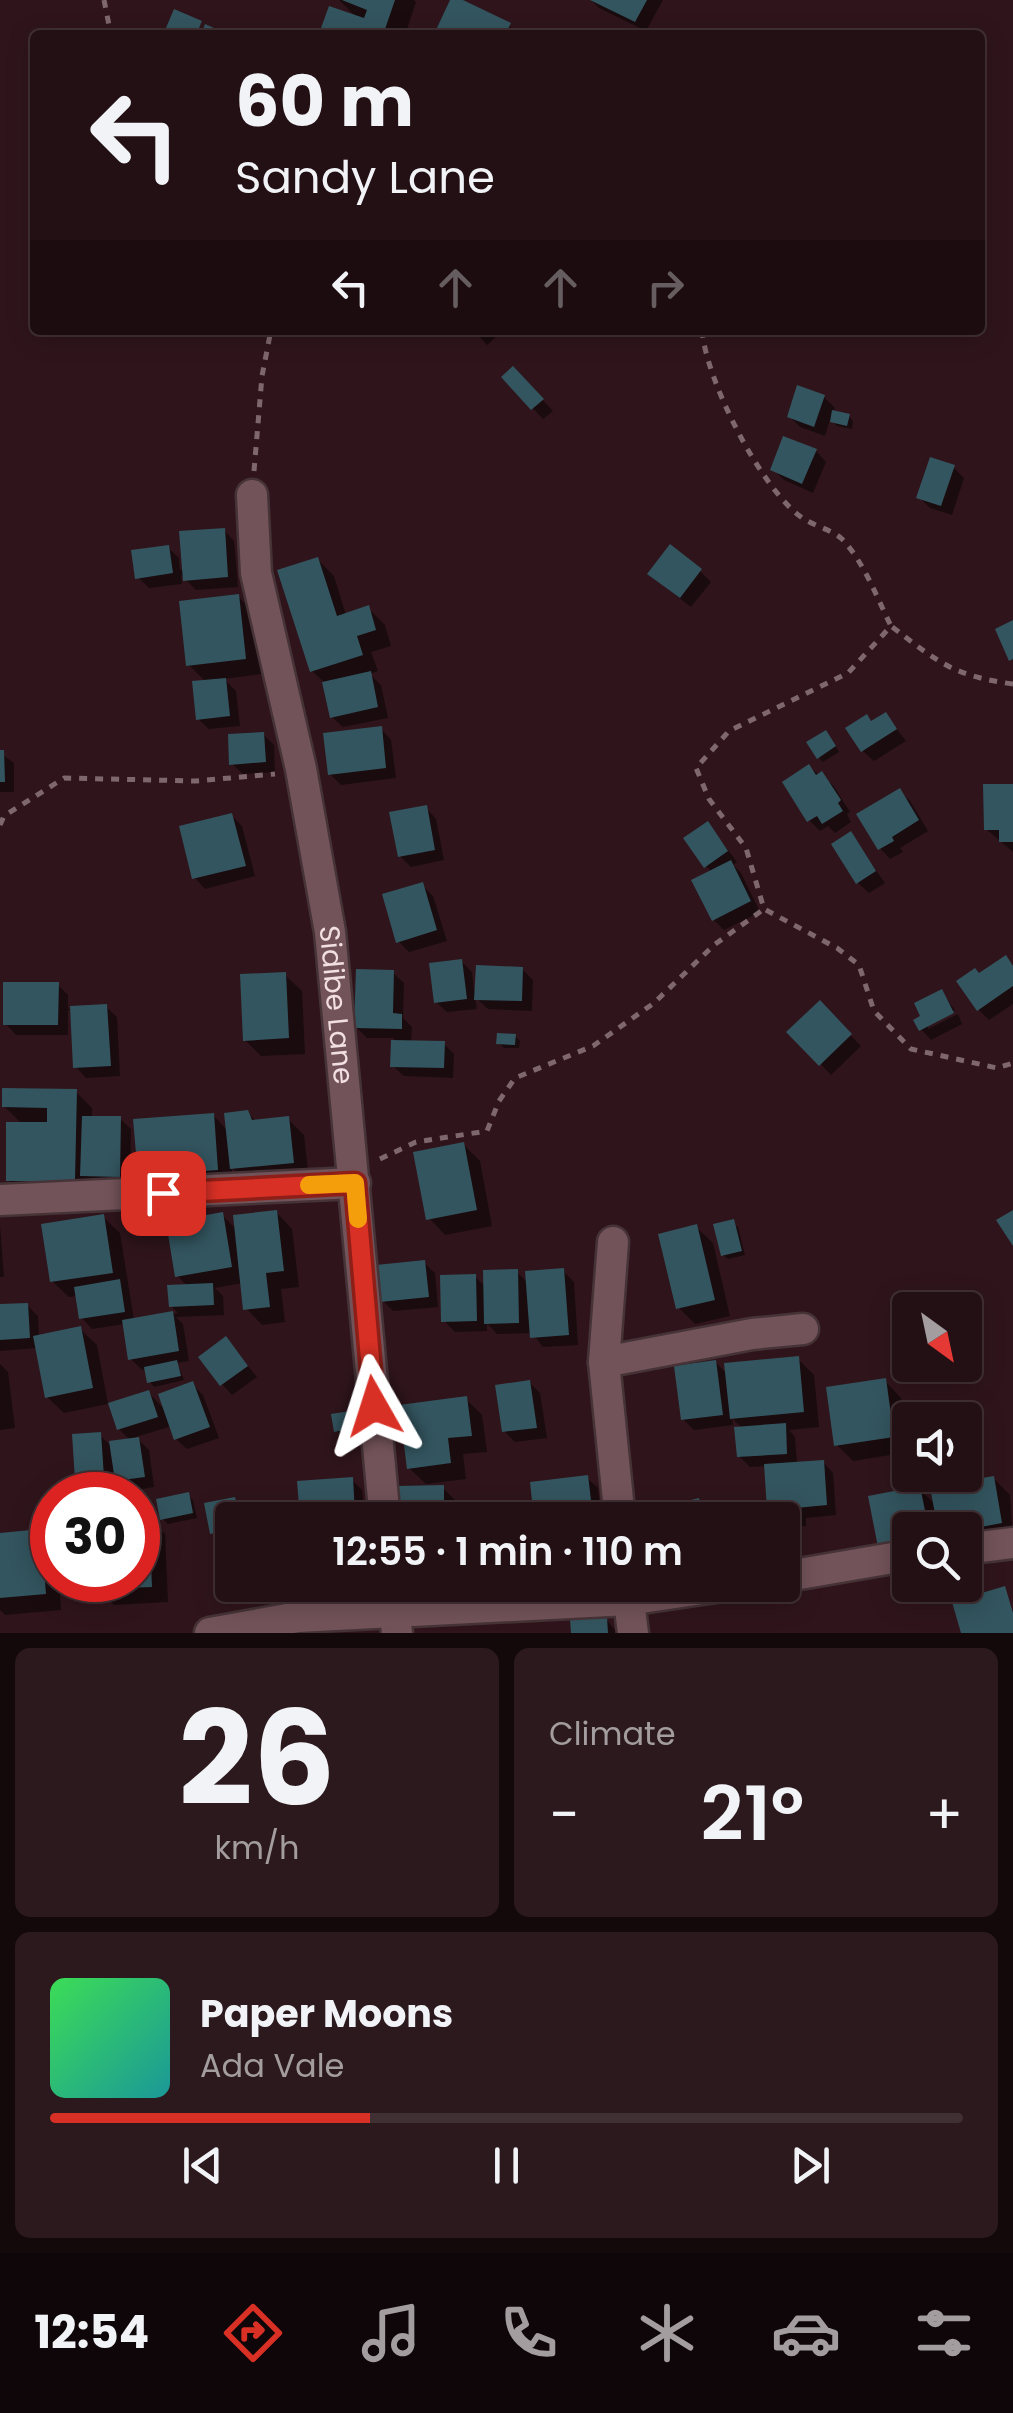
<!DOCTYPE html>
<meta charset="utf-8">
<style>
body{margin:0;font-family:Poppins,sans-serif;background:#2b191d;color:#f1f3f6;height:100vh;display:flex;flex-direction:column;font-size:38px;white-space:nowrap}
*{box-sizing:border-box;margin:0}
p{font-size:32px;color:#a39da0}
.icon{flex:none;width:55px;height:55px;fill:none;stroke:currentColor;stroke-width:2;stroke-linecap:round;stroke-linejoin:round}
.map{position:relative;height:1633px;overflow:hidden}
.sheet{display:flex;flex-direction:column;gap:15px;padding:15px;background:#13090b;flex:1}
.sheet>*{flex:none}
.banner{position:absolute;left:30px;top:30px;width:955px;height:305px;border-radius:10px;box-shadow:0 5px 25px #0003,0 0 0 2px #403034;background:#231014;color:#f1f3f6;overflow:hidden}
.needle{width:65px;rotate:147deg}
.tools{position:absolute;left:892px;top:1292px;display:grid;gap:20px}
.tools a{display:grid;place-items:center;width:90px;height:90px;border-radius:10px;background:#231014;box-shadow:0 5px 25px #0003,0 0 0 2px #403034;font-size:50px}
.speed{position:absolute;left:30px;top:1472px;display:flex;gap:20px;font-size:50px;font-weight:700;text-align:center}
.speed>*{display:grid;place-content:center;width:130px;height:130px;border-radius:50%;background:#231014;box-shadow:0 5px 25px #0003,0 0 0 2px #403034;line-height:1}
.speed .limit{border:15px solid #d22;background:#fff;color:#111}
.pin{position:absolute;display:grid;place-items:center;width:85px;height:85px;color:#fff;margin:-42px;border-radius:20px;box-shadow:0 5px 15px #0006}
.me{position:absolute;width:110px;margin:-55px;rotate:354deg;stroke-linejoin:round;filter:drop-shadow(0 0 8px #0008)}
.turn{display:flex;align-items:center;gap:35px;height:210px;padding:0 40px;font-size:45px}
.turn .icon{width:130px;height:130px;stroke-width:2.5}
.turn b{display:block;font-size:70px;line-height:85px}
.lanes{display:flex;align-items:center;height:95px;padding:0 40px;background:#0003;justify-content:center;gap:50px;direction:ltr}
.lanes .off{opacity:.35}
.big{font-size:75px;font-weight:600;line-height:1.1}
.sheet .widget{flex:1;display:flex;flex-direction:column;justify-content:center;gap:15px;min-width:0;padding:0 35px;border-radius:15px;background:#2b191d}
.sheet .dial{align-items:center;gap:0}
.dial b{font-size:130px;line-height:1}
.song{display:flex;align-items:center;gap:30px}
.cover{width:120px;height:120px;border-radius:15px;background:linear-gradient(135deg,hsl(130 70% 55%),hsl(180 70% 35%))}
.played{height:10px;border-radius:5px;background:linear-gradient(90deg,#d93025 35%,#403034 35%)}
.keys{display:flex;justify-content:space-around;direction:ltr}
.heat{display:flex;justify-content:space-between;align-items:center;font-size:55px;direction:ltr}
.sheet .tiles{flex:1;display:grid;gap:15px;grid-template-columns:1fr 1fr}
.widget:last-child{grid-column:span 2}
.trip{position:absolute;left:215px;top:1502px;width:585px;height:100px;border-radius:10px;background:#231014;box-shadow:0 5px 25px #0003,0 0 0 2px #403034;font-weight:600;line-height:100px;text-align:center}
.tab-bar{display:flex;height:160px;justify-content:space-around;align-items:center;background:#0e0608;color:#a39da0}
.tab-bar .icon{width:70px;height:70px}
.tab-bar .selected{color:#d93025}
.tab-bar b{font-size:45px;color:#f1f3f6}
.map>svg:first-child{display:block}
</style>
<div class="map">
<svg width="1013" height="1633" viewBox="0 0 1013 1633">
<rect width="100%" height="100%" fill="#2f151b"/>
<!-- shadow -->
<path fill="#0007" fill-rule="evenodd" d="M339,0H414L416,2L405,35H332L324,27L358,19Z
M453,0L509,26L519,35H442L438,31Z
M591,0H663L646,31L599,8Z
M473,330H504L487,345Z
M513,369L553,411L543,419L504,377Z
M824,397L835,408L833,413L849,416L853,421L852,429L837,426L830,419L825,436L800,427L790,417Z
M816,451L826,462L813,493L784,480L773,469Z
M953,467L964,478L952,515L930,508L919,497Z
M224,530L234,541L238,587L196,590L181,575L182,584L149,588L138,577L168,548L179,558L180,570H184Z
M317,559L334,576L346,615L368,608L385,625L391,646L371,652L378,671L370,674L381,685L388,718L343,727L332,717L325,683L312,671Z
M700,571L711,582L691,607L661,584Z
M238,596L254,613L261,674L224,679L236,691L240,726L209,729L198,719L206,682L189,665Z
M886,715L906,741L874,761L863,751L872,723Z
M381,729L391,740L396,778L341,785L330,774Z
M263,734L274,745L275,772L243,774L232,764Z
M830,737L839,752L823,762L819,758Z
M0,753L14,763V792H0Z
M809,767L833,785L850,812L847,814L851,822L835,833L828,826L820,831L809,820Z
M1013,786V852L986,829Z
M899,791L910,801L928,831L900,848L903,852L890,859L880,848Z
M426,808L436,819L444,860L411,867L400,856Z
M232,816L242,826L255,876L205,889L195,878Z
M708,824L737,862L733,865L741,873L760,912L724,930L714,920L712,872L706,866Z
M850,835L885,883L869,893L858,883Z
M422,885L433,896L447,941L409,952L398,941Z
M461,961L472,972L474,991L522,969L533,980L532,1011L488,1009L475,997L477,1009L447,1012L436,1002Z
M1013,966V1004L989,1020L979,1010V976Z
M393,973L404,983L403,1018L412,1027L411,1043L444,1044L454,1054L453,1078L404,1076L393,1066L394,1038H367L356,1027Z
M285,975L302,991L305,1054L261,1056L245,1040Z
M58,985L68,995V1009L106,1007L117,1017L120,1076L86,1078L76,1067L73,1010H68V1035H16L6,1024Z
M941,992L955,1010L928,1023V1029L958,1014L962,1024L931,1040L921,1029L924,1017Z
M820,1004L861,1046L831,1075L790,1032Z
M515,1036L520,1041L519,1048H504L499,1043Z
M76,1092L92,1108V1118L120,1119L131,1129L130,1186L24,1196L8,1180L22,1124L4,1106Z
M247,1112L257,1122L288,1119L304,1135L309,1179L249,1185L232,1168L233,1186L157,1192L140,1175L213,1115L228,1131Z
M464,1145L480,1161L492,1226L445,1235L429,1218Z
M276,1212L292,1229L299,1287L281,1289L285,1322L262,1325L246,1308L243,1283L215,1288L223,1296L224,1315L176,1317L183,1324L189,1361L177,1363L184,1380L154,1387L150,1382L147,1369L142,1370L131,1359L125,1324L92,1329L82,1318L78,1296L69,1297L52,1281L103,1217L120,1233L134,1320L178,1313L171,1306L188,1287L177,1275L222,1215L237,1230Z
M733,1222L738,1227L745,1255L728,1259L723,1255Z
M0,1225L4,1277H0Z
M696,1227L713,1243L730,1316L695,1324L679,1308Z
M424,1263L435,1273L438,1307L393,1311L383,1301Z
M563,1271L574,1282L578,1345L543,1347L532,1333L497,1334L487,1323V1331L455,1332L444,1321L475,1277L486,1287L517,1272L528,1283Z
M27,1305L38,1316L39,1337L80,1329L97,1345L108,1404L64,1413L47,1397L38,1348L0,1351V1307Z
M226,1340L257,1377L232,1395L222,1384Z
M798,1359L814,1375L819,1427L789,1430L795,1437L797,1464L823,1462L833,1473L836,1515L806,1518V1526L786,1528L769,1508L766,1466L750,1467L739,1456L743,1429L732,1418L733,1425L694,1430L683,1419L715,1362L728,1375Z
M0,1364L8,1372L15,1428L0,1430Z
M885,1381L901,1398L909,1452L853,1461L836,1444Z
M529,1382L540,1393L547,1438L515,1442L504,1431Z
M192,1384L203,1395L219,1438L187,1449L176,1439L172,1426L136,1437L149,1450L154,1487L130,1491L135,1495H79L100,1435L109,1444L131,1441L119,1429L149,1393L166,1411ZM113,1476L130,1493L114,1494Z
M466,1399L482,1415L487,1452L463,1454L466,1479L426,1484L409,1468Z
M356,1413L361,1417L363,1431L341,1435L336,1431Z
M587,1478L598,1488L601,1520H537L533,1484Z
M993,1478L1010,1495L1013,1540L965,1548V1530H910L891,1556L919,1489L936,1505Z
M352,1480L362,1490L365,1520H259L292,1503L302,1513Z
M443,1488L454,1499V1520H403L400,1516Z
M188,1495L193,1500L197,1518L168,1524L163,1519Z
M138,1498L149,1510V1519L165,1534L168,1602L114,1605L98,1588L97,1580H138Z
M234,1499L245,1510L247,1520H232V1542L223,1544L213,1533Z
M698,1501L709,1511L711,1520H643Z
M40,1532L52,1544V1580H59L61,1610L5,1615L0,1610V1535Z
M416,1585H487L440,1589V1598L430,1599Z
M545,1585H601V1589L552,1592Z
M606,1619L617,1633H574Z"/>
<!-- building -->
<path fill="#33555f" d="M342,0H395L383,35H341L321,28L329,6L364,18L367,10Z
M450,0H463L511,23L505,35H442L435,32Z
M590,0H647L635,22Z
M174,9L202,21L196,35H163Z
M205,24L230,35H201Z
M513,366L544,399L531,410L501,377Z
M797,385L825,395L814,427L787,417Z
M832,410L850,414L847,426L830,422Z
M783,436L817,449L802,484L770,470Z
M930,457L955,465L941,506L916,498Z
M225,528L228,577L183,581L179,531Z
M670,544L702,569L680,598L647,574Z
M169,545L173,573L135,579L131,550Z
M318,557L337,616L369,605L376,630L357,636L363,655L310,672L277,570Z
M239,594L246,659L186,666L179,601Z
M1013,620V659L1009,661L995,629Z
M371,671L378,707L330,718L322,682Z
M226,678L230,716L196,720L192,681Z
M886,712L897,729L861,752L845,728L867,714L871,721Z
M382,726L386,768L328,775L323,733Z
M826,730L836,746L817,759L806,742Z
M264,732L266,762L229,765L228,734Z
M0,750H4L5,782H0Z
M809,764L816,775L822,771L841,800L838,803L843,811L822,824L817,816L807,822L782,782Z
M983,784H1013V842H999V830H984Z
M900,788L919,820L892,837L894,841L878,850L856,814Z
M427,805L435,850L398,857L389,812Z
M232,813L246,866L192,879L179,826Z
M708,821L728,851L704,868L683,838Z
M851,831L876,871L856,884L831,844Z
M731,860L751,901L712,921L691,880Z
M423,882L437,930L396,943L382,894Z
M1006,955L1013,966V986L977,1011L956,981L975,968L979,973Z
M462,959L467,999L434,1003L429,963Z
M476,965L523,967L522,1001L474,1000Z
M356,969L394,970L393,1013L402,1014V1029L354,1028Z
M286,972L289,1038L243,1041L240,974Z
M3,982H59L58,1025H3Z
M942,989L954,1013L919,1031L913,1020L920,1016L914,1003Z
M820,1000L852,1034L819,1066L786,1032Z
M107,1004L111,1066L73,1068L70,1006Z
M497,1033L516,1034L515,1045L496,1044Z
M391,1040L445,1041L444,1068L390,1067Z
M2,1088L77,1089L75,1181H6V1122H47V1108L2,1107Z
M248,1110L252,1120L289,1116L294,1163L230,1169L224,1113Z
M214,1113L218,1170L138,1176L133,1119Z
M82,1116H121L120,1177L80,1176Z
M464,1142L477,1210L426,1220L413,1152Z
M277,1210L284,1271L266,1273L270,1307L243,1310L233,1215Z
M1013,1210V1246L996,1220Z
M223,1212L232,1267L175,1277L166,1222Z
M104,1214L113,1273L50,1282L41,1224Z
M734,1219L742,1251L721,1256L713,1224Z
M697,1224L715,1300L676,1309L658,1234Z
M425,1260L429,1297L380,1302L376,1265Z
M564,1268L569,1335L530,1338L525,1271Z
M518,1269L519,1323L484,1324L483,1270Z
M476,1274L477,1321L441,1322L440,1275Z
M120,1279L125,1312L79,1319L74,1287Z
M213,1283L214,1305L169,1307L167,1285Z
M28,1303L30,1338L0,1340V1304Z
M173,1311L179,1351L128,1360L122,1320Z
M81,1326L93,1388L45,1398L33,1336Z
M226,1336L248,1366L220,1386L198,1357Z
M799,1356L804,1412L730,1419L724,1363Z
M177,1360L181,1376L147,1383L144,1367Z
M716,1360L723,1415L681,1420L674,1366Z
M886,1378L894,1437L834,1446L826,1387Z
M530,1380L537,1428L502,1432L495,1385Z
M193,1381L210,1427L174,1440L158,1394Z
M149,1390L158,1417L117,1430L108,1403Z
M467,1396L472,1436L448,1438L451,1463L407,1469L399,1405Z
M357,1410L360,1427L334,1432L331,1414Z
M786,1423L787,1454L737,1457L734,1427Z
M101,1432L105,1492L134,1491V1495H76L72,1434Z
M139,1437L145,1477L115,1481L109,1441Z
M824,1460L827,1505L796,1508L797,1517L773,1518L772,1510H767L764,1464Z
M588,1475L593,1517L534,1520L530,1482Z
M994,1476L1002,1523L965,1530H938L930,1487Z
M353,1477L355,1514L300,1518L297,1481Z
M444,1485V1517H397V1486Z
M920,1486L929,1530H910V1541L878,1547L868,1496Z
M189,1492L193,1513L160,1520L156,1499Z
M235,1497L240,1520H232V1530L210,1534L204,1503Z
M699,1498L704,1520H641L639,1513Z
M293,1501L296,1520H257L255,1505Z
M149,1515L152,1587L95,1589V1580H138V1516Z
M41,1529L46,1594L0,1598V1533Z
M1005,1586L1013,1613V1633H961L952,1602Z
M607,1617L608,1633H571L570,1619Z"/>
<g fill="none" stroke-linecap="round" stroke-linejoin="round">
<!-- minor casing -->
<g stroke="#463337" stroke-width="35">
<g id="minor">
<path id="s1" d="M252,495L256,573L301,769L330,932L385,1520"/>
<path d="M0,1200L355,1183"/>
<path d="M613,1242L604,1362L620,1520"/>
<path d="M604,1362L752,1334L803,1329"/>
<path d="M965,1549L1013,1543"/>
<path d="M782,1577L910,1555"/>
<path d="M392,1585L397,1633"/>
<path d="M627,1585L633,1633"/>
<path d="M210,1633L298,1617L628,1600L729,1585"/>
</g>
</g>
<!-- path -->
<path stroke="#7f686d" stroke-width="5" stroke-dasharray="8 8" stroke-linecap="butt" d="M104,0L111,35
M702,330C706,380 760,487 801,517C813,526 831,529 842,539C864,562 877,598 891,626
M254,471L262,376L271,330
M1013,684C953,676 938,662 891,626L848,673L729,731L696,768L709,799L746,848L764,909L837,948L859,965L874,1011L911,1049L997,1068L1013,1063
M0,825L4,816L64,778L196,781L275,774
M380,1159L416,1142L487,1131L499,1101L515,1078L593,1046L654,1003L714,945L764,909"/>
<!-- minor -->
<use href="#minor" stroke="#725359" stroke-width="30"/>
</g>
<g fill="none" stroke-linecap="round" stroke-linejoin="round">
<!-- route casing -->
<g stroke="#8d1f18" stroke-width="25">
<path id="route" d="M163,1193L355,1183L374,1406"/>
</g>
<!-- route -->
<use href="#route" stroke="#d93025" stroke-width="18"/>
<!-- slow -->
<path stroke="#f59e0b" stroke-width="18" d="M309,1185L355,1183L358,1219"/>
</g>
<g text-anchor="middle" stroke-width="10" stroke-linejoin="round" paint-order="stroke">
<!-- street labels -->
<g font-size="28" fill="#f2dfe3" stroke="#240c12">
<text dy="10" stroke="none"><textPath href="#s1" startOffset="518">Sidibe Lane</textPath></text>
</g>
</g>
</svg>
<div class="tools">
<a><svg class="needle" viewBox="-14 -14 28 28"><path d="M0-13l5 13h-10z" fill="#e53935"/><path d="M0 13l5-13h-10z" fill="#a39da0"/></svg></a>
<a><svg class="icon" aria-label="sound" viewBox="0 0 24 24"><path d="M4 9h4l5-4v14l-5-4H4zM17 9q2 3 0 6"/></svg></a>
<a><svg class="icon" aria-label="search" viewBox="0 0 24 24"><circle cx="10" cy="10" r="6"/><path d="M15 15l6 6"/></svg></a>
</div>
<div class="speed"><div class="limit">30</div></div>
<div class="pin" style="left:163px;top:1193px;background:#d93025"><svg class="icon" aria-label="arrive" viewBox="0 0 24 24"><path d="M6 21V4h12l-3 4 3 4H6"/></svg></div>
<svg class="me" style="left:374px;top:1406px" viewBox="-20 -20 40 40"><path d="M0-17L14 15 0 8-14 15z" fill="#d93025" stroke="#fff" stroke-width="4"/></svg>
<div class="trip">12:55 · 1 min · 110 m</div>
<div class="banner">
<div class="turn"><svg class="icon" aria-label="left" viewBox="0 0 24 24"><path d="M17 20v-9H6M10 6l-5 5 5 5"/></svg><div><b>60 m</b>Sandy Lane</div></div>
<div class="lanes"><svg class="icon" aria-label="left" viewBox="0 0 24 24"><path d="M17 20v-9H6M10 6l-5 5 5 5"/></svg><svg class="icon off" aria-label="ahead" viewBox="0 0 24 24"><path d="M12 20V5M6 11l6-6 6 6"/></svg><svg class="icon off" aria-label="ahead" viewBox="0 0 24 24"><path d="M12 20V5M6 11l6-6 6 6"/></svg><svg class="icon off" aria-label="right" viewBox="0 0 24 24"><path d="M7 20v-9h11M14 6l5 5-5 5"/></svg></div>
</div>
</div>
<section class="sheet">
<div class="tiles">
<div class="widget dial"><b>26</b><p>km/h</p></div>
<div class="widget"><p>Climate</p>
<div class="heat"><a>−</a><b class="big">21°</b><a>+</a></div>
</div>
<div class="widget">
<div class="song"><i class="cover"></i><div><b>Paper Moons</b><p>Ada Vale</p></div></div>
<div class="played"></div>
<div class="keys"><svg class="icon" aria-label="previous" viewBox="0 0 24 24"><path d="M18 5L8 12l10 7zM5 5v14"/></svg><svg class="icon" aria-label="pause" viewBox="0 0 24 24"><path d="M8 5v14M16 5v14"/></svg><svg class="icon" aria-label="next" viewBox="0 0 24 24"><path d="M6 5l10 7-10 7zM19 5v14"/></svg></div>
</div>
</div>
</section>
<nav class="tab-bar">
<b>12:54</b>
<svg class="icon selected" aria-label="directions" viewBox="0 0 24 24"><path d="M12 3l9 9-9 9-9-9zM9 14v-3h6M13 9l2 2-2 2"/></svg>
<svg class="icon" aria-label="music" viewBox="0 0 24 24"><path d="M9 18V5l10-2v13"/><circle cx="6" cy="18" r="3"/><circle cx="16" cy="16" r="3"/></svg>
<svg class="icon" aria-label="phone" viewBox="0 0 24 24"><path d="M5 4h4l2 5-3 2q2 4 5 5l2-3 5 2v4C11 20 4 13 5 4z"/></svg>
<svg class="icon" aria-label="climate" viewBox="0 0 24 24"><path d="M12 3v18M4 7l16 10M4 17L20 7"/></svg>
<svg class="icon" aria-label="car" viewBox="0 0 24 24"><path d="M5 17H2v-5l4-1 3-4h7l3 4 3 1v5h-3M9 17h6M6 11h13"/><circle cx="7" cy="17" r="2"/><circle cx="17" cy="17" r="2"/></svg>
<svg class="icon" aria-label="filters" viewBox="0 0 24 24"><path d="M4 7h16M4 17h16"/><circle cx="9" cy="7" r="2"/><circle cx="15" cy="17" r="2"/></svg>
</nav>
